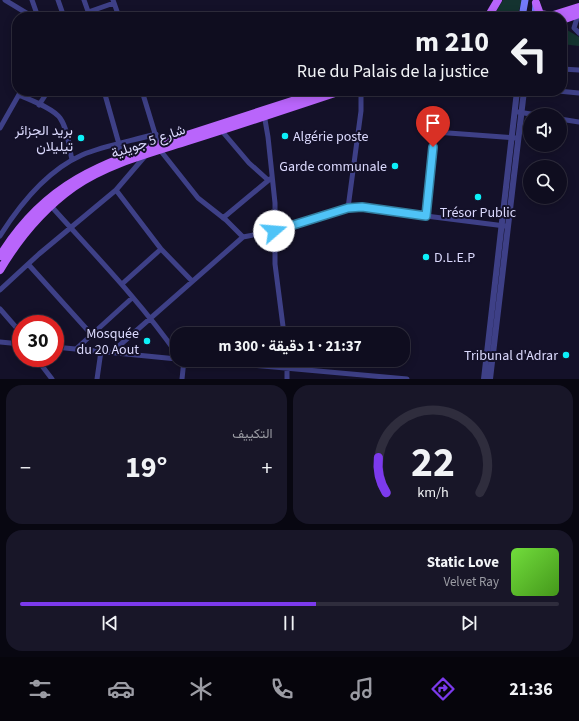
<!DOCTYPE html>
<html lang="ar">
<meta charset="utf-8">
<style>
body{margin:0;font-family:"Source Sans 3",Vazirmatn,sans-serif;background:#181628;color:#f1f3f6;direction:rtl;height:100vh;display:flex;flex-direction:column;font-size:15px;white-space:nowrap}
*{box-sizing:border-box;margin:0}
p{font-size:13px;color:#9b9ca4}
.icon{flex:none;width:22px;height:22px;fill:none;stroke:currentColor;stroke-width:2;stroke-linecap:round;stroke-linejoin:round}
.map{position:relative;height:379px;overflow:hidden;direction:ltr}
.sheet{display:flex;flex-direction:column;gap:6px;padding:6px;background:#080711;flex:1}
.sheet>*{flex:none}
.banner{position:absolute;left:12px;top:12px;width:555px;height:84px;border-radius:16px;box-shadow:0 2px 10px #0003,0 0 0 1px #2f2d3d;direction:rtl;background:#0f0d1f;color:#f1f3f6;overflow:hidden}
.buttons{position:absolute;left:523px;top:108px;display:grid;gap:8px}
.buttons a{display:grid;place-items:center;width:44px;height:44px;border-radius:50%;background:#0f0d1f;box-shadow:0 2px 10px #0003,0 0 0 1px #2f2d3d;font-size:20px}
.speed{position:absolute;left:12px;top:315px;display:flex;gap:8px;font-size:20px;font-weight:700;text-align:center}
.speed>*{display:grid;place-content:center;width:52px;height:52px;border-radius:50%;background:#0f0d1f;box-shadow:0 2px 10px #0003,0 0 0 1px #2f2d3d;line-height:1}
.speed .limit{border:6px solid #d22;background:#fff;color:#111}
.pin{position:absolute;display:grid;place-items:center;width:34px;height:34px;color:#fff;margin:-41px -17px;border-radius:50% 50% 50% 0;rotate:-45deg;box-shadow:0 0 4px #0007}
.pin .icon{rotate:45deg}
.me{position:absolute;width:44px;margin:-22px;rotate:72deg;stroke-linejoin:round;filter:drop-shadow(0 0 3px #0008)}
.turn{display:flex;align-items:center;gap:14px;height:84px;padding:0 12px;font-size:18px}
.turn .icon{width:52px;height:52px;stroke-width:2.5}
.turn b{display:block;font-size:28px;line-height:34px}
.big{font-size:30px;font-weight:700;line-height:1.1}
.sheet .tile{flex:1;display:flex;flex-direction:column;justify-content:center;gap:6px;min-width:0;padding:0 14px;border-radius:16px;background:#181628}
.sheet .dial{align-items:center;gap:0}
.dial svg{height:104px;overflow:visible;fill:none;stroke:#2f2d3d;stroke-width:7;stroke-linecap:round;text-anchor:middle}
.dial text{fill:#f1f3f6;stroke:none}
.song{display:flex;align-items:center;gap:12px}
.cover{width:48px;height:48px;border-radius:6px;background:linear-gradient(135deg,hsl(100 70% 55%),hsl(100 70% 35%))}
.played{height:4px;border-radius:2px;background:linear-gradient(90deg,#7c3aed 55%,#2f2d3d 55%)}
.keys{display:flex;justify-content:space-around;direction:ltr}
.heat{display:flex;justify-content:space-between;align-items:center;font-size:22px;direction:ltr}
.sheet .tiles{flex:1;display:grid;gap:6px;grid-template-columns:1fr 1fr}
.tile:last-child{grid-column:span 2}
.trip{position:absolute;left:170px;top:327px;width:240px;height:40px;border-radius:16px;background:#0f0d1f;box-shadow:0 2px 10px #0003,0 0 0 1px #2f2d3d;font-weight:700;line-height:40px;text-align:center;direction:rtl}
.menu{display:flex;height:64px;justify-content:space-around;align-items:center;background:#06050c;color:#9b9ca4}
.menu .icon{width:28px;height:28px}
.menu .active{color:#7c3aed}
.menu b{font-size:18px;color:#f1f3f6}
.map>svg:first-child{display:block}
</style>
<div class="map">
<svg width="579" height="379" viewBox="0 0 579 379">
<rect width="100%" height="100%" fill="#141129"/>
<!-- green -->
<path fill="#143330" d="M503,0H522L517,17H493Z
M562,27L579,37V46L562,44Z"/>
<g fill="none" stroke-linecap="round" stroke-linejoin="round">
<!-- minor -->
<path stroke="#3e4087" stroke-width="5" d="M5,0L33,17
M32,0L38,17
M58,0L64,17
M84,0L90,17
M113,0L119,17
M578,15L574,28L579,33
M74,17L114,3
M562,69L579,70
M104,91L119,144L120,157
M142,91L160,150L198,198L226,220L243,237
M558,91L579,93
M19,95C30,100 53,108 60,118C68,129 69,147 72,160
M39,105L48,91
M518,112L537,115
M264,114L268,137L275,203V264L284,334
M560,119L579,122
M0,128L21,91
M221,130L249,163L268,180
M116,190L161,249L122,284
M51,206C94,254 140,301 177,354
M348,208L361,111V91
M426,216L435,132L516,138
M223,218L270,179
M0,236C20,204 46,171 82,155C105,145 132,141 156,134
M161,249L192,281
M28,264L92,335
M0,290L39,254L116,190L146,155
M0,309L21,333
M0,342L21,344
M55,347L177,359
M76,349L132,298
M112,352L243,237L274,231L333,211L355,207L505,226
M36,358L52,379
M196,360L407,379
M287,360V379
M97,379L101,351
M182,379L184,360"/>
<!-- tertiary -->
<path stroke="#3e4087" stroke-width="6" d="M484,379L517,91
M490,379L524,91"/>
<!-- secondary -->
<path stroke="#747afb" stroke-width="7" d="M522,17L525,0
M535,17L536,3"/>
<!-- primary -->
<path stroke="#b965fb" stroke-width="8" d="M536,3L540,14L552,16
M488,17L498,0
M547,17L579,7
M562,20L579,14
M0,256C47,179 106,162 187,135C232,120 278,106 323,91
M0,270C19,238 43,209 74,187C107,164 150,153 188,141C239,125 290,108 341,91"/>
</g>
<g fill="none" stroke-linecap="round" stroke-linejoin="round">
<!-- route casing -->
<g stroke="#337fa1" stroke-width="10">
<path id="route" d="M274,231L348,208L362,207L426,216L433,147"/>
</g>
<!-- route -->
<use href="#route" stroke="#4fc3f7" stroke-width="7"/>
</g>
<!-- markers -->
<g fill="#0cf0f8" stroke="#141129" stroke-width="1.5">
<circle cx="285" cy="136" r="4"/>
<circle cx="81" cy="138" r="4"/>
<circle cx="395" cy="166" r="4"/>
<circle cx="478" cy="197" r="4"/>
<circle cx="426" cy="257" r="4"/>
<circle cx="147" cy="341" r="4"/>
<circle cx="566" cy="355" r="4"/>
</g>
<g text-anchor="middle" stroke-width="4" stroke-linejoin="round" paint-order="stroke">
<!-- poi labels -->
<g font-size="14" fill="#dcdafe" stroke="#141129" text-anchor="end">
<text x="73" y="135">بريد الجزائر<tspan x="73" dy="16">تيليلان</tspan></text>
<text x="293" y="141" text-anchor="start">Algérie poste</text>
<text x="387" y="171">Garde communale</text>
<text x="478" y="217" text-anchor="middle">Trésor Public</text>
<text x="434" y="262" text-anchor="start">D.L.E.P</text>
<text x="139" y="338">Mosquée<tspan x="139" dy="16">du 20 Aout</tspan></text>
<text x="558" y="360">Tribunal d'Adrar</text>
</g>
<!-- street labels -->
<g font-size="14" fill="#dcdafe" stroke="#141129">
<text transform="translate(148 141) rotate(-19)" y="5">شارع 5 جويلية</text>
</g>
</g>
</svg>
<div class="buttons">
<a><svg class="icon" aria-label="sound" viewBox="0 0 24 24"><path d="M4 9h4l5-4v14l-5-4H4zM17 9q2 3 0 6"/></svg></a>
<a><svg class="icon" aria-label="search" viewBox="0 0 24 24"><circle cx="10" cy="10" r="6"/><path d="M15 15l6 6"/></svg></a>
</div>
<div class="speed"><div class="limit">30</div></div>
<div class="pin" style="left:433px;top:147px;background:#d93025"><svg class="icon" aria-label="arrive" viewBox="0 0 24 24"><path d="M6 21V4h12l-3 4 3 4H6"/></svg></div>
<svg class="me" style="left:274px;top:231px" viewBox="-20 -20 40 40"><circle r="19" fill="#fff"/><path d="M0-13L10 11 0 6-10 11z" fill="#4fc3f7"/></svg>
<div class="trip">21:37 · 1 دقيقة · 300 m</div>
<div class="banner">
<div class="turn"><svg class="icon" aria-label="left" viewBox="0 0 24 24"><path d="M17 20v-9H6M10 6l-5 5 5 5"/></svg><div><b>210 m</b>Rue du Palais de la justice</div></div>
</div>
</div>
<section class="sheet">
<div class="tiles">
<div class="tile dial"><svg viewBox="0 0 100 80">
<path d="M14 69A42 42 0 1 1 86 69"/>
<path d="M14 69A42 42 0 0 1 8 42" stroke="#7c3aed"/>
<text x="50" y="56" font-size="32" font-weight="700">22</text>
<text x="50" y="72" font-size="11">km/h</text>
</svg></div>
<div class="tile"><p>التكييف</p>
<div class="heat"><a>−</a><b class="big">19°</b><a>+</a></div>
</div>
<div class="tile">
<div class="song"><i class="cover"></i><div><b>Static Love</b><p>Velvet Ray</p></div></div>
<div class="played"></div>
<div class="keys"><svg class="icon" aria-label="previous" viewBox="0 0 24 24"><path d="M18 5L8 12l10 7zM5 5v14"/></svg><svg class="icon" aria-label="pause" viewBox="0 0 24 24"><path d="M8 5v14M16 5v14"/></svg><svg class="icon" aria-label="next" viewBox="0 0 24 24"><path d="M6 5l10 7-10 7zM19 5v14"/></svg></div>
</div>
</div>
</section>
<nav class="menu">
<b>21:36</b>
<svg class="icon active" aria-label="directions" viewBox="0 0 24 24"><path d="M12 3l9 9-9 9-9-9zM9 14v-3h6M13 9l2 2-2 2"/></svg>
<svg class="icon" aria-label="music" viewBox="0 0 24 24"><path d="M9 18V5l10-2v13"/><circle cx="6" cy="18" r="3"/><circle cx="16" cy="16" r="3"/></svg>
<svg class="icon" aria-label="phone" viewBox="0 0 24 24"><path d="M5 4h4l2 5-3 2q2 4 5 5l2-3 5 2v4C11 20 4 13 5 4z"/></svg>
<svg class="icon" aria-label="climate" viewBox="0 0 24 24"><path d="M12 3v18M4 7l16 10M4 17L20 7"/></svg>
<svg class="icon" aria-label="car" viewBox="0 0 24 24"><path d="M5 17H2v-5l4-1 3-4h7l3 4 3 1v5h-3M9 17h6M6 11h13"/><circle cx="7" cy="17" r="2"/><circle cx="17" cy="17" r="2"/></svg>
<svg class="icon" aria-label="filters" viewBox="0 0 24 24"><path d="M4 7h16M4 17h16"/><circle cx="9" cy="7" r="2"/><circle cx="15" cy="17" r="2"/></svg>
</nav>
